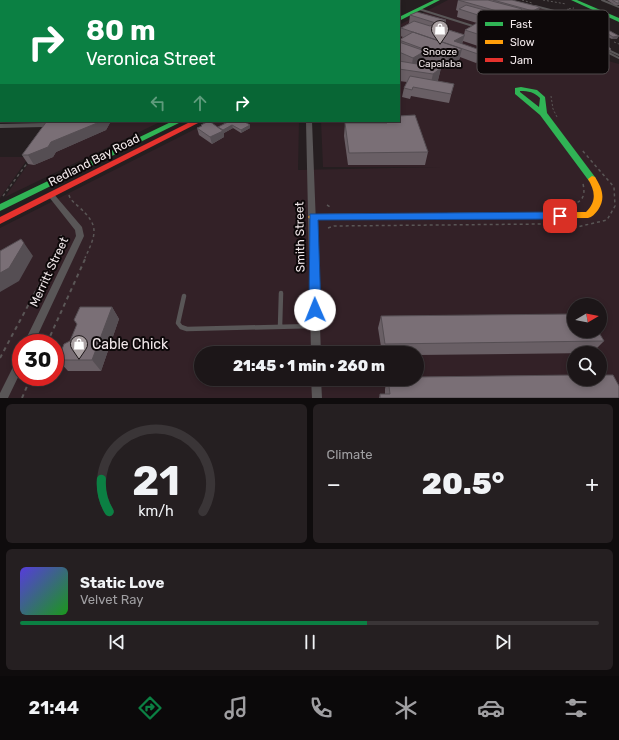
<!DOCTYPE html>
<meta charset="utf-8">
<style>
body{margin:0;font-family:Rubik,sans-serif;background:#251f21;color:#f1f3f6;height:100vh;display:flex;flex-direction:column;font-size:15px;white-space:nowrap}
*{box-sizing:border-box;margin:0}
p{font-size:13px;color:#a09fa2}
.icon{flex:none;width:22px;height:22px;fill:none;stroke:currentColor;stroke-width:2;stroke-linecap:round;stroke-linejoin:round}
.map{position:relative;height:398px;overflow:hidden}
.details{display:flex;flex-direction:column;gap:6px;padding:6px;background:#0f0c0d;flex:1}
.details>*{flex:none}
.top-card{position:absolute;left:0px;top:0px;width:400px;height:122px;box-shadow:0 2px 6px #0003,0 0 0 1px #3a3537;background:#0b8043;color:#fff;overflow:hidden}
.needle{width:26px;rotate:80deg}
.fabs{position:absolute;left:567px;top:298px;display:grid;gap:8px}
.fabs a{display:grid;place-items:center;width:40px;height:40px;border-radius:50%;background:#1c1618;box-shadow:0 2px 6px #0003,0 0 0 1px #3a3537;font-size:20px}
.speed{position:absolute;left:12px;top:334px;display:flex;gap:8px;font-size:20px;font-weight:700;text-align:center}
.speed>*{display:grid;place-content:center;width:52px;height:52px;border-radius:50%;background:#1c1618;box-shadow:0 2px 6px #0003,0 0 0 1px #3a3537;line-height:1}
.speed .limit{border:6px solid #d22;background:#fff;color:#111}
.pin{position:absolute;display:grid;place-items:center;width:34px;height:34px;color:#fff;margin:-17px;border-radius:8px;box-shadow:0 2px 6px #0006}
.me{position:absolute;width:44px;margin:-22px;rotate:359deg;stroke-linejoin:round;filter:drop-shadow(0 0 3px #0008)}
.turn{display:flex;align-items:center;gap:14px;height:84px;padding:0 20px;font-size:18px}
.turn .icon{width:52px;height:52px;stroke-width:2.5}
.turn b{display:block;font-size:28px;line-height:34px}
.lanes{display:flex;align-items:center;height:38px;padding:0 20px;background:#0003;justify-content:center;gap:20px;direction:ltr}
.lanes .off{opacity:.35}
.big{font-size:30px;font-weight:800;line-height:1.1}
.details .widget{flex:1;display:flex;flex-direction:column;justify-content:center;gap:6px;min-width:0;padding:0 14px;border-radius:6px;background:#251f21}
.details .dial{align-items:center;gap:0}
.dial svg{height:104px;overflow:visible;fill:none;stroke:#3a3537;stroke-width:7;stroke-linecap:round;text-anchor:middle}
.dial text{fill:#f1f3f6;stroke:none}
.song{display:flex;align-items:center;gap:12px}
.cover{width:48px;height:48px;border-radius:6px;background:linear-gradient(135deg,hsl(250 70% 55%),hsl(120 70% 35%))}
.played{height:4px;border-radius:2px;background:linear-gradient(90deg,#0b8043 60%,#3a3537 60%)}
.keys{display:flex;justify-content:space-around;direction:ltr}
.heat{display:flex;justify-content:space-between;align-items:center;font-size:22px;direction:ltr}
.details .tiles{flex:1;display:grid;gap:6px;grid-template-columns:1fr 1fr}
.widget:last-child{grid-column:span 2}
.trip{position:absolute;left:194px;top:346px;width:230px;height:40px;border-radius:20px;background:#1c1618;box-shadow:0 2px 6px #0003,0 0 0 1px #3a3537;font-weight:800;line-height:40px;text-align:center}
.tabs{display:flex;height:64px;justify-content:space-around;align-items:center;background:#0b090a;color:#a09fa2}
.tabs .icon{width:28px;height:28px}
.tabs .current{color:#0b8043}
.tabs b{font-size:18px;color:#f1f3f6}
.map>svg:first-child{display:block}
</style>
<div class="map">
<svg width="619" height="398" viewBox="0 0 619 398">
<rect width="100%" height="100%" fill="#251e20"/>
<!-- built -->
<path fill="#332127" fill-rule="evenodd" d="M448,0H506L547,10L557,15L597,47L607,58L605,60L619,64V398H0V228L211,121H299L298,170L440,167H323L321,121H399V25ZM574,305H600V331H574ZM21,343H55V377H21ZM201,353H417V379H201ZM574,353H600V379H574Z
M64,121H162L5,197L54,127Z
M0,157H29L0,198Z"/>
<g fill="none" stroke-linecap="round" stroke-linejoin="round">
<!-- path-far2 -->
<path stroke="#5a5656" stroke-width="1" stroke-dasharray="2 2" stroke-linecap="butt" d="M522,0L532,3
M543,0L566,4
M223,1L225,0
M569,10L567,9L574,8
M574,12L576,15
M578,18L582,21
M585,23L590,27
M593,29L598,32
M602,35L609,40
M614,42L619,44
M551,96L553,109L557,117"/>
<!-- path-far1 -->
<path stroke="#5a5656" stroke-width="1.5" stroke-dasharray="3 3" stroke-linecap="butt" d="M69,195C70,200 75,203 79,207C100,226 96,234 85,258
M3,196L28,162
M327,205L332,208
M548,206C565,206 589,208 583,184
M328,228L334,226L542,224L577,227L607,220L615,206L614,187L581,149
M53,258L63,239L61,235"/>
<!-- path -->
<path stroke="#5a5656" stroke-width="2" stroke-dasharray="4 4" stroke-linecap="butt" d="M47,343L86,257
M0,358L54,257
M22,398L31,377"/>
<!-- lane-far1 -->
<path stroke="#595657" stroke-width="2" d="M602,0L619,7
M535,6L558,12L594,40
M419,9L476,27
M606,49L619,55
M605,51L619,58"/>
<!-- lane -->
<path stroke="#595657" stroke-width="4.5" d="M184,296L178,323L181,327L187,329L314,326
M280,327L281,293"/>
<!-- street -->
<path fill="#595657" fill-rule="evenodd" d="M31,0H35L30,1Z
M86,0H90L85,1Z
M143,0H147L142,1Z
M200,0H204L199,1Z
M270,0H274V1H270Z
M0,25H1V27H0Z
M1,90V94L0,95V91Z
M49,121H58L43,127L0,128V124L42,123Z
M306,121H312L321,353H311Z
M49,193H53L82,227L84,236L34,343H24L76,236L75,230L49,197L48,195Z
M21,355V371L8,398H0V393L18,357Z
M311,379H321L322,398H312Z"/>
<!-- fast -->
<path fill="#30b455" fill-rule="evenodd" d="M434,0H440L399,21V17Z
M571,0H577L619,18V22Z
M521,87L537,90L545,97L547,113L595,177L596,179L595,181H589L540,115L515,94V88ZM520,91C529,91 534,92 540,98L539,107L520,92Z
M173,121H183L0,211V204Z"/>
<!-- slow -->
<path fill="#ff9f0a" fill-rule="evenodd" d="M592,176L595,177C602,188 606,198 598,210C595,214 592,217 588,218L313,220L310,219L308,217L310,215L313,214L586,212C597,201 595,191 588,179Z"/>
<!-- jam -->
<path fill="#e5322d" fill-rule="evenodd" d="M192,121H202L0,224V217Z"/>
</g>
<!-- wall -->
<path fill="#695f65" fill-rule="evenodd" d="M315,0H400L399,2L315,1Z
M458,0H512L540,7L537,15L530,19L529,23L557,26L538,40L521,35L523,28L521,29H520L519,30L513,34H510L508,40L493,51L463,41L462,44L483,51L480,59L476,63L460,57L459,60L445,69L423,61V63L419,65L441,68L438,80V81L454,84L449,103L411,96L410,99L402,97L404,88L407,82L399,81V40L403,37L400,36L401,28L410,23H409L410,15L446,20L444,28L464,35L465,30L477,23L457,17L458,11L456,10ZM486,19L490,20V22L484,20Z
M607,0H619V5H615Z
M605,32L617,39H612L603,35Z
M554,35L611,49L606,58L605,59L550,43Z
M47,121H111L106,130L56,152L53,157L34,165L28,164L22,155Z
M220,121H243L250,125V128L241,133L233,128L224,133V137L212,144L199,135L197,128L201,127V125L218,127L225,124Z
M385,121H399L428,152L425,165H348L344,136L345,123H385Z
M112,307L119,319L101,371H68L58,360Z
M381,316L604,341L592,353L417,355V353H382L378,328Z
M387,379H417L619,398H379L380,394H385V389Z"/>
<!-- shaded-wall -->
<path fill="#554e53" d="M376,0H385V1H375Z
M391,0H400L399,2L391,1Z
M540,7L537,15L531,19L533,11Z
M488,11L486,19L479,24L481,16Z
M532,14L528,24L523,26V28L521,29L525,19Z
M560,18L557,26L538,40L541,31Z
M446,20L444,28L437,32L439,24Z
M522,22L519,30L513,34L516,26Z
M512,29L508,40L493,51L496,40Z
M465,35L462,43L457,47L454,41Z
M619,36L617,39H612L613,37Z
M462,49L459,60L445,69L448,58Z
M611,49L606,58L605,59L609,51Z
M425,51L423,63L411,70L413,58Z
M483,51L480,59L476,63L478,54Z
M441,68L438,80L430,86L433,74Z
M102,121H111L106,130L56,152L53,157L34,165L28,155L51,142Z
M232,125L233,128L224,133V137L212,144L210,137Z
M250,125V128L241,133V130Z
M24,243L33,256L19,281L0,292V273Z
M112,307L119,319L101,371L92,360Z"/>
<!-- building -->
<path fill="#7a6f76" stroke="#554e53" d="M316,0H366L369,1H316Z
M458,0H488L522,9L520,11L532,14L525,19Z
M493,0H512L540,7L533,11Z
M612,0H619V3H617Z
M466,5L488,11L481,16L459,9Z
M417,12L446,20L439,24L410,15Z
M482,20L512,29L496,40L465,30Z
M414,21L430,26L432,25L465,35L454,41L483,51L478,54L401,28Z
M560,30L604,42L611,49L609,51L554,35Z
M610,31L619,36L613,37L605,32Z
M413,32L462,49L448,58L399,40Z
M399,42L425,51L413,58L399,52Z
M399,61L441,68L433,74L399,69Z
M410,76L454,84L451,94L413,87L412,90L404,88Z
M415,115L428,152L349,153L345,123H387V121H399V116Z
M47,121H102L51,142L48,147L28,155H22Z
M209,121L223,131L210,137L197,128L202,126L201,125Z
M225,121H243L250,125L241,130L232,125L223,130L218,127L228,122Z
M21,239L24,243L9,268L0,273V251Z
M80,307H112L92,360H58L64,344L70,341L77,324L74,320Z
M574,314V331H598L604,341L385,344L381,316Z
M574,375V379H600V375H613L619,386V398H380V394H390L388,379H417V377Z"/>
<!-- route -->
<path fill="#1a73e8" stroke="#114b97" d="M560,212L565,216L560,219L318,220L321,310L319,314L315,315L311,314L309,310L310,214Z"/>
<!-- icons -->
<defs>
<g id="shop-pin" transform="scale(0.9)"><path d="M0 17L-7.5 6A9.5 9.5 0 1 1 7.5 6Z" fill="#aaa1a3" stroke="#0d0809"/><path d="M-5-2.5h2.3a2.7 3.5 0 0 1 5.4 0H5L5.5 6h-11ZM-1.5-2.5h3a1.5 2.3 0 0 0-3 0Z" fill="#fff"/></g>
</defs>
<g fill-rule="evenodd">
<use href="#shop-pin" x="440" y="29"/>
<use href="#shop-pin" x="79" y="344"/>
</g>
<g text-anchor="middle" stroke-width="4" stroke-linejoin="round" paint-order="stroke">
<!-- far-poi labels -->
<g font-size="10" fill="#f1e8ea" stroke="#0d0809">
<text x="440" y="55">Snooze<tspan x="440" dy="12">Capalaba</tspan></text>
</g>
<!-- street labels -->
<g font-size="12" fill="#f1e8ea" stroke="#0d0809">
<text transform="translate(94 160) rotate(-27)" y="4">Redland Bay Road</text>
<text transform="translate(300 237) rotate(-91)" y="4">Smith Street</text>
<text transform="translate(49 272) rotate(-65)" y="4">Merritt Street</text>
</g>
<!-- near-poi labels -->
<g font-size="14" fill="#f1e8ea" stroke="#0d0809" text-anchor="start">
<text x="92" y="349">Cable Chick</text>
</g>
</g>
<!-- legend -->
<rect x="477" y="10" width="132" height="64" rx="6" fill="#0d0809" stroke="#514b4c" stroke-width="1"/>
<rect x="485" y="22" width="18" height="4" fill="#30b455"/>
<rect x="485" y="40" width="18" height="4" fill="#ff9f0a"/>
<rect x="485" y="58" width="18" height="4" fill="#e5322d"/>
<g font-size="11" fill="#f1e8ea">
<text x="510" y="28">Fast</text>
<text x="510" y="46">Slow</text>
<text x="510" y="64">Jam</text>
</g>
</svg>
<div class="fabs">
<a><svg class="needle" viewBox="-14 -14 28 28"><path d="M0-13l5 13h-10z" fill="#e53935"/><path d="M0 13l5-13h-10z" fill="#a09fa2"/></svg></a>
<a><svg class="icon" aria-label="search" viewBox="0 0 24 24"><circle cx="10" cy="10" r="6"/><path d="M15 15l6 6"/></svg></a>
</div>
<div class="speed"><div class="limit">30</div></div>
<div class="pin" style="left:560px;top:216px;background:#d93025"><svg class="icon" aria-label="arrive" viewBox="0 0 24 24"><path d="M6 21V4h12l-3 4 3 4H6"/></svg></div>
<svg class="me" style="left:315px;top:310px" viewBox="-20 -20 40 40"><circle r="19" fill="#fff"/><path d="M0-13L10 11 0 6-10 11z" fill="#1a73e8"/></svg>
<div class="trip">21:45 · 1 min · 260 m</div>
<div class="top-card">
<div class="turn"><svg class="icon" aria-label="right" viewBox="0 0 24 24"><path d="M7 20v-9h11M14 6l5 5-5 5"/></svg><div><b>80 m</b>Veronica Street</div></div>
<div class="lanes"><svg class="icon off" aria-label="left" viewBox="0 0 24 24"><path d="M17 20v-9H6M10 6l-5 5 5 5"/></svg><svg class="icon off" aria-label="ahead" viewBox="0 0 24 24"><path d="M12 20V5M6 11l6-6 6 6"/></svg><svg class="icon" aria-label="right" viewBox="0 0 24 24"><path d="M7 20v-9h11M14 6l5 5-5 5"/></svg></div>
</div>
</div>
<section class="details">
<div class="tiles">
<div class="widget dial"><svg viewBox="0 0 100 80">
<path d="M14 69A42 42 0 1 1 86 69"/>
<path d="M14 69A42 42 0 0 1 8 44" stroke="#0b8043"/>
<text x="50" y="56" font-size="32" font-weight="700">21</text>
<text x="50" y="72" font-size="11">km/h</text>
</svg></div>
<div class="widget"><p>Climate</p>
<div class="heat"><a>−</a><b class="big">20.5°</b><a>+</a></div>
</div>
<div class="widget">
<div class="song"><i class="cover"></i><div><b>Static Love</b><p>Velvet Ray</p></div></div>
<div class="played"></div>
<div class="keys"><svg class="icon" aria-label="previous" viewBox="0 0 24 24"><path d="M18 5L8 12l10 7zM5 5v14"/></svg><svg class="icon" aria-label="pause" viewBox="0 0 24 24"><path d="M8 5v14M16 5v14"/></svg><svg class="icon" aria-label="next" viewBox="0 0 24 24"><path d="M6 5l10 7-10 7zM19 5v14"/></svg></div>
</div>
</div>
</section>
<nav class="tabs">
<b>21:44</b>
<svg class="icon current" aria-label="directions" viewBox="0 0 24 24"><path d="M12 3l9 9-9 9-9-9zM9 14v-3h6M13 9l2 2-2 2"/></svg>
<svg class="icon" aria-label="music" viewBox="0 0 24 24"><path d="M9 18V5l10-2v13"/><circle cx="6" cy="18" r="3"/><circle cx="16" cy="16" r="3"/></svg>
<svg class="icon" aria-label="phone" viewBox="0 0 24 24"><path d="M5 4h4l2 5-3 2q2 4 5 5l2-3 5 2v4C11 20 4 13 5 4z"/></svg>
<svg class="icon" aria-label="climate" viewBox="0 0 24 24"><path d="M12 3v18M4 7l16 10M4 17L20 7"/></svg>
<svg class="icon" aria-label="car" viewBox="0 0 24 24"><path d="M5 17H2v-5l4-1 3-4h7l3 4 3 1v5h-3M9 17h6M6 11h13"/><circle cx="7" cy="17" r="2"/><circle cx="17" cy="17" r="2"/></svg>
<svg class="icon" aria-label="filters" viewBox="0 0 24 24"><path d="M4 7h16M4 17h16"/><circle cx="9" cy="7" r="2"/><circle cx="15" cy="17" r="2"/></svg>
</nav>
